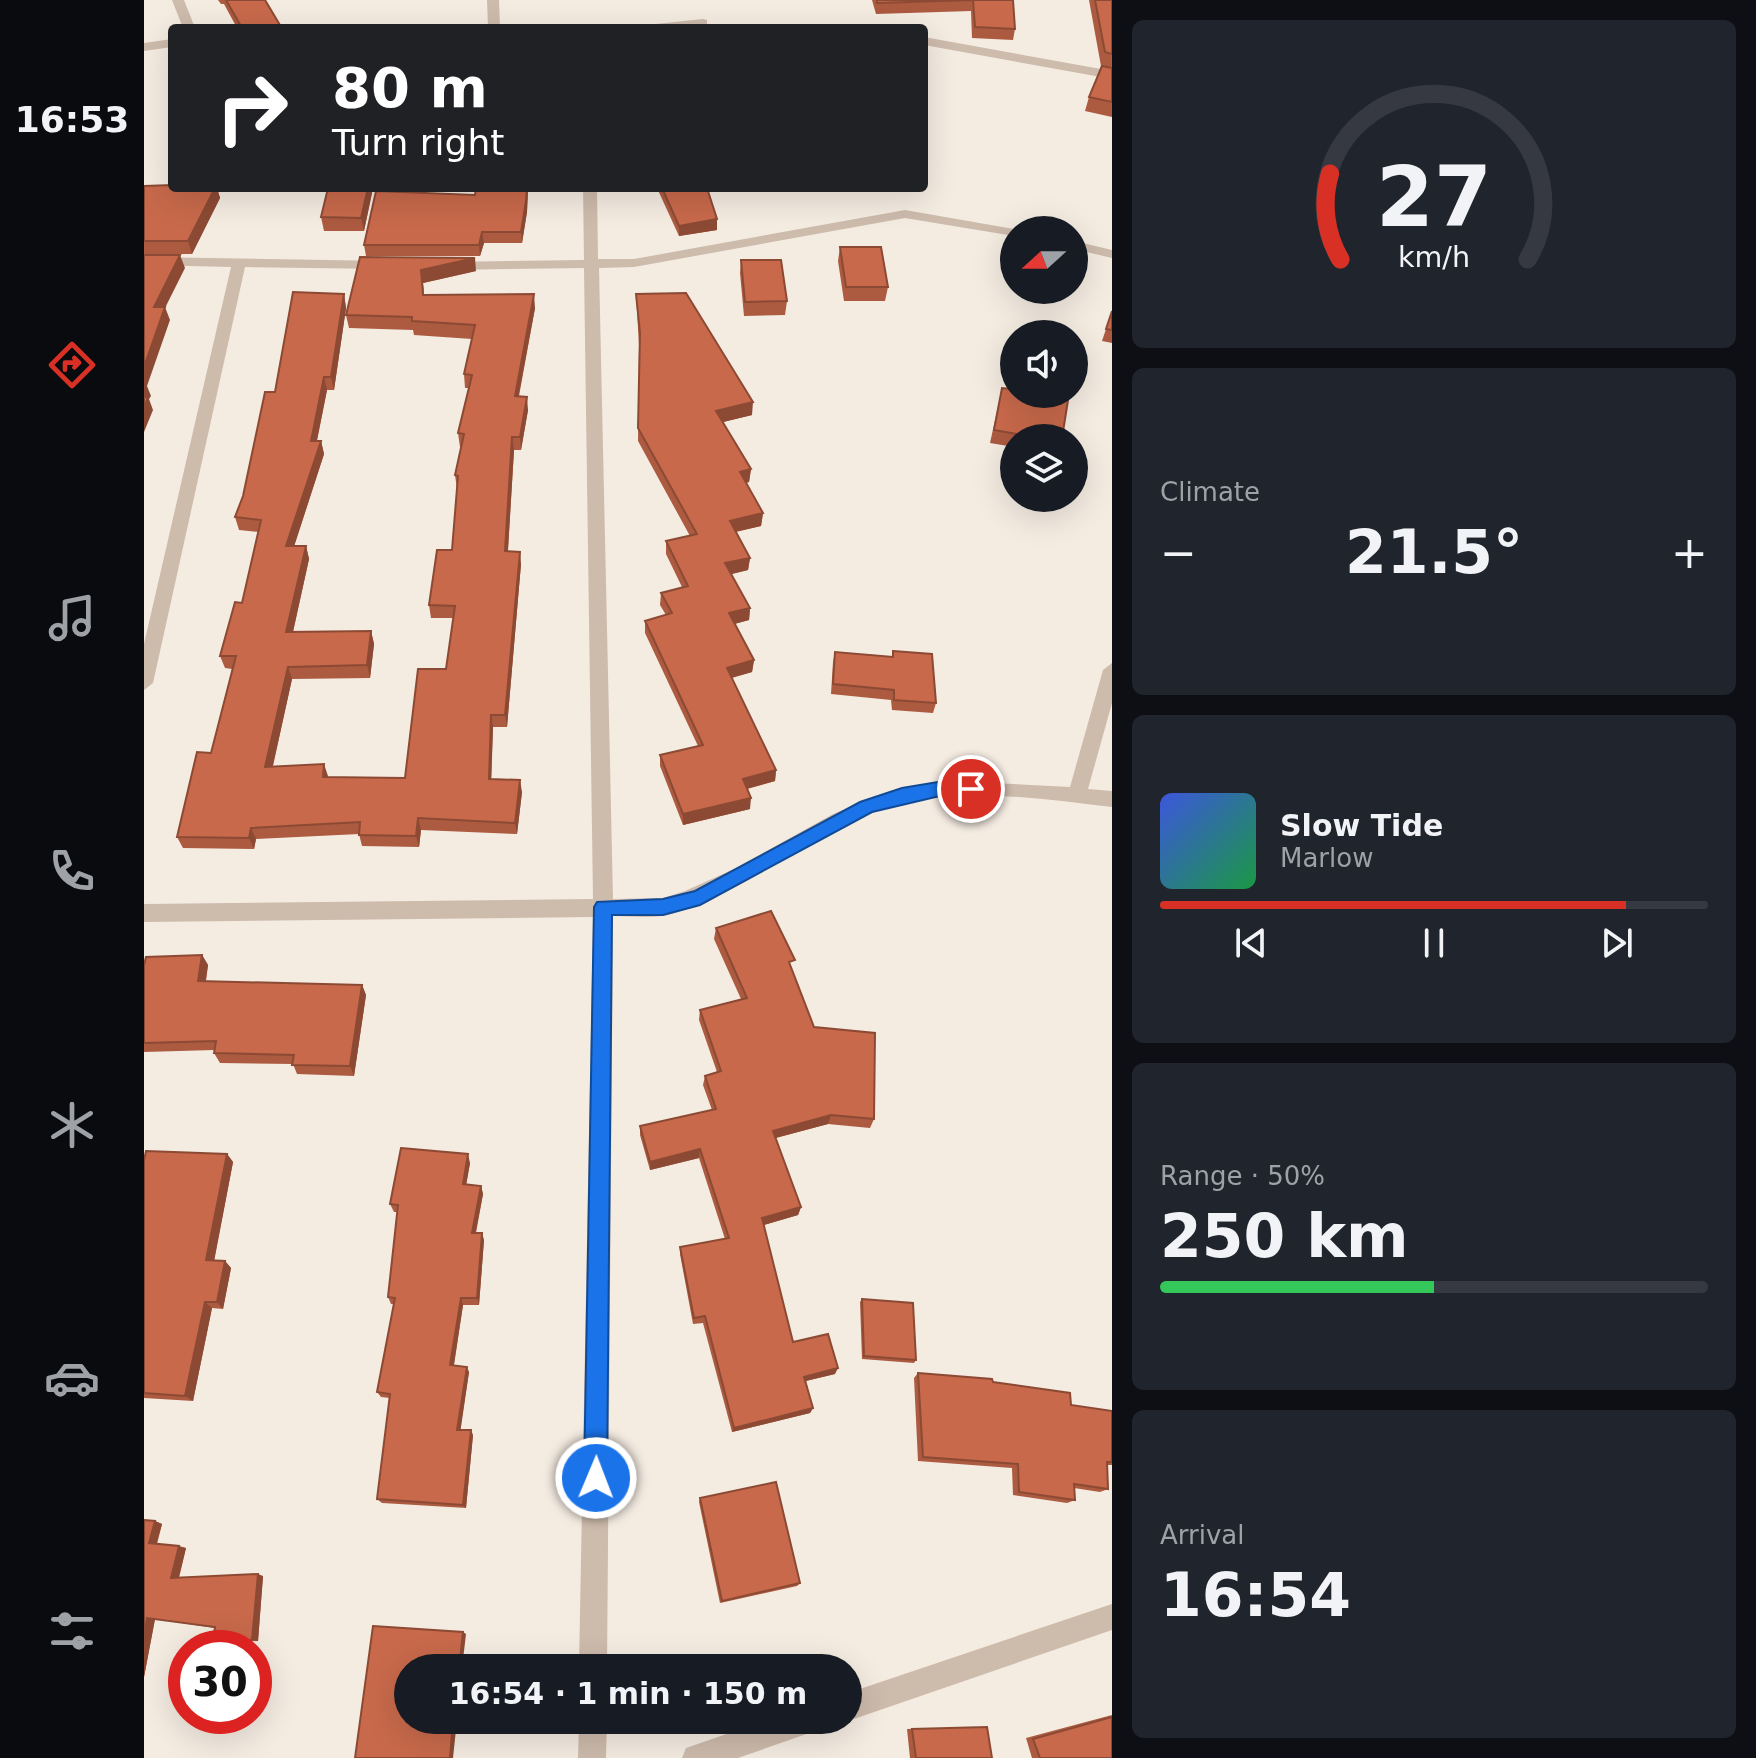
<!DOCTYPE html>
<meta charset="utf-8">
<style>
body{margin:0;font-family:"DejaVu Sans",sans-serif;background:#20242c;color:#f1f3f6;height:100vh;display:flex;flex-direction:column;font-size:30px;white-space:nowrap}
*{box-sizing:border-box;margin:0}
p{font-size:26px;color:#9ea1a6}
.icon{flex:none;width:44px;height:44px;fill:none;stroke:currentColor;stroke-width:2;stroke-linecap:round;stroke-linejoin:round}
.map{position:relative;flex:1;overflow:hidden}
.panel{display:flex;flex-direction:column;gap:20px;padding:20px;background:#0d0f14;width:644px}
.panel>*{flex:none}
.banner{position:absolute;left:24px;top:24px;width:760px;height:168px;border-radius:8px;box-shadow:0 8px 32px #0002;background:#202124;color:#fff;overflow:hidden}
.needle{width:52px;rotate:249deg}
.buttons{position:absolute;left:856px;top:216px;display:grid;gap:16px}
.buttons a{display:grid;place-items:center;width:88px;height:88px;border-radius:50%;background:#171b24;box-shadow:0 8px 32px #0002;font-size:40px}
.speed{position:absolute;left:24px;top:1630px;display:flex;gap:16px;font-size:40px;font-weight:700;text-align:center}
.speed>*{display:grid;place-content:center;width:104px;height:104px;border-radius:50%;background:#171b24;box-shadow:0 8px 32px #0002;line-height:1}
.speed .limit{border:12px solid #d22;background:#fff;color:#111}
.pin{position:absolute;display:grid;place-items:center;width:68px;height:68px;color:#fff;margin:-34px;border:4px solid #fff;border-radius:50%;box-shadow:0 2px 8px #0007}
.me{position:absolute;width:88px;margin:-44px;rotate:1deg;stroke-linejoin:round;filter:drop-shadow(0 0 6px #0008)}
.turn{display:flex;align-items:center;gap:28px;height:168px;padding:0 32px;font-size:36px}
.turn .icon{width:104px;height:104px;stroke-width:2.5}
.turn b{display:block;font-size:56px;line-height:68px}
.big{font-size:60px;font-weight:700;line-height:1.1}
.panel .widget{flex:1;display:flex;flex-direction:column;justify-content:center;gap:12px;min-width:0;padding:0 28px;border-radius:12px;background:#20242c}
.panel .dial{align-items:center;gap:0}
.dial svg{height:208px;overflow:visible;fill:none;stroke:#363941;stroke-width:7;stroke-linecap:round;text-anchor:middle}
.dial text{fill:#f1f3f6;stroke:none}
.song{display:flex;align-items:center;gap:24px}
.cover{width:96px;height:96px;border-radius:12px;background:linear-gradient(135deg,hsl(230 70% 55%),hsl(140 70% 35%))}
.played{height:8px;border-radius:4px;background:linear-gradient(90deg,#d93025 85%,#363941 85%)}
.keys{display:flex;justify-content:space-around;direction:ltr}
.heat{display:flex;justify-content:space-between;align-items:center;font-size:44px;direction:ltr}
.charge{height:12px;border-radius:6px;background:linear-gradient(90deg,#34c759 50%,#363941 0)}
.trip{position:absolute;left:250px;top:1654px;width:468px;height:80px;border-radius:40px;background:#171b24;box-shadow:0 8px 32px #0002;font-weight:700;line-height:80px;text-align:center}
main{display:flex;flex:1;min-height:0}
.menu{display:flex;flex-direction:column;width:144px;justify-content:space-around;align-items:center;background:#090b0e;color:#9ea1a6}
.menu .icon{width:56px;height:56px}
.menu .on{color:#d93025}
.menu b{font-size:36px;color:#f1f3f6}
.map>svg:first-child{display:block}
</style>
<main>
<nav class="menu">
<b>16:53</b>
<svg class="icon on" aria-label="directions" viewBox="0 0 24 24"><path d="M12 3l9 9-9 9-9-9zM9 14v-3h6M13 9l2 2-2 2"/></svg>
<svg class="icon" aria-label="music" viewBox="0 0 24 24"><path d="M9 18V5l10-2v13"/><circle cx="6" cy="18" r="3"/><circle cx="16" cy="16" r="3"/></svg>
<svg class="icon" aria-label="phone" viewBox="0 0 24 24"><path d="M5 4h4l2 5-3 2q2 4 5 5l2-3 5 2v4C11 20 4 13 5 4z"/></svg>
<svg class="icon" aria-label="climate" viewBox="0 0 24 24"><path d="M12 3v18M4 7l16 10M4 17L20 7"/></svg>
<svg class="icon" aria-label="car" viewBox="0 0 24 24"><path d="M5 17H2v-5l4-1 3-4h7l3 4 3 1v5h-3M9 17h6M6 11h13"/><circle cx="7" cy="17" r="2"/><circle cx="17" cy="17" r="2"/></svg>
<svg class="icon" aria-label="filters" viewBox="0 0 24 24"><path d="M4 7h16M4 17h16"/><circle cx="9" cy="7" r="2"/><circle cx="15" cy="17" r="2"/></svg>
</nav>
<div class="map">
<svg width="968" height="1758" viewBox="0 0 968 1758">
<rect width="100%" height="100%" fill="#f4ebe1"/>
<g fill="none" stroke-linecap="round" stroke-linejoin="round">
<!-- service -->
<path fill="#cdbbac" fill-rule="evenodd" d="M343,0H355L356,28H344Z
M559,19L563,20V26L506,28L512,24Z"/>
<!-- minor -->
<path fill="#cdbbac" fill-rule="evenodd" d="M28,0H40L51,28H39Z
M780,37L968,71V79L780,45Z
M28,39V47L0,51V43Z
M439,188H453L454,259H490L761,210L876,230H870V236L761,218L490,267L455,268L469,899L519,898L541,891L590,869L689,814L749,790L810,781L926,787L959,670L968,663V703L944,789L968,791V807C897,799 819,786 749,806C683,825 627,873 564,900C550,906 533,914 518,916C502,918 485,916 469,916L463,1668H435L449,917L0,922V904L449,899L440,268L304,270L297,266L304,262L440,260Z
M930,241L968,250V258L930,249Z
M0,257L240,261L247,265L240,269L101,267L9,683L0,690V644L87,267L0,265Z
M968,1604V1630L704,1721L702,1720L704,1693Z
M435,1720H463L462,1758H434Z
M623,1720H678L674,1730L594,1758H538L542,1748Z"/>
</g>
<!-- wall -->
<path fill="#ac5a40" d="M74,0H121L137,28H93L80,4H77Z
M728,0H869L871,29L869,40L828,38L827,11L732,14Z
M945,0H968V117L941,111L945,97L957,66Z
M0,186L28,188H73L76,198L48,254H0Z
M229,188L220,231H180L177,217Z
M332,188H384L383,212L378,243H340L336,256H222L220,245L331,195Z
M513,188H563L573,230L535,236Z
M696,247L744,287L741,301H700L694,261Z
M216,257L332,271L279,283L280,295L391,308L375,396L384,410L377,450H370L364,551L377,564L363,727H349L347,779L378,792L373,834L277,830L275,847L218,846L215,834L112,839L110,849L39,848L33,837L67,753L88,669L81,668L76,656L98,603L115,532L95,530L91,517L99,496L131,392L200,294L202,308L190,390H183L173,441H177L180,454L150,546H162L165,559L149,632L227,631L230,644L226,678L148,679L129,766L184,776V777L261,778L302,669L309,618H287L285,605L308,550L313,489L311,475L317,447H316L314,433L325,388H321L320,374L328,339L270,335L269,330L205,328L202,315Z
M597,260L643,301L641,315L600,316L596,273Z
M492,294L608,415L579,422L607,469L605,482L602,483L619,513L617,526L592,532L606,558L604,570L587,574L606,608L605,620L590,624L610,660L608,672L588,678L632,770L631,781L603,789L606,809L539,825L516,766V755L554,746L501,633V621L522,615L516,605L517,593L538,587L522,554V541L546,536L494,441L495,345Z
M968,311V343L958,341Z
M870,376V394L918,438H870V447L846,443L858,388L867,389Z
M749,651L792,703L789,713L748,710L747,700L687,694L689,662L691,652L748,657Z
M572,928L648,970L670,1027L730,1119L726,1128L684,1124L632,1138L657,1207L654,1215L620,1225L649,1342L691,1374L662,1381L669,1408L666,1413L588,1432L559,1323L549,1324L536,1254V1247L581,1239L555,1158L506,1170L496,1135V1126L568,1110L559,1085L561,1076L573,1072L555,1020L556,1010L597,999L570,939Z
M58,955L64,965L62,981L218,985L222,995L210,1076L153,1074L149,1064L76,1063L70,1053V1050L0,1052V965Z
M83,1154L89,1162L70,1260L81,1261L87,1268L79,1309L68,1308L49,1401L0,1398V1160Z
M326,1163L322,1184L337,1186L339,1194L332,1233L340,1240L335,1305H319L310,1365L325,1372L316,1430L329,1435L322,1508L238,1503L233,1499L246,1398L237,1397L233,1392L250,1304H247L244,1297L253,1212H250L246,1204Z
M718,1299L772,1360L770,1363L718,1359L716,1302Z
M774,1373L849,1382L927,1405L968,1411V1465H963L964,1489L956,1492L930,1488L931,1500L923,1503L869,1495L868,1468L774,1461L770,1378Z
M556,1498L656,1583L653,1586L576,1603L555,1502Z
M0,1520L11,1521L18,1524L13,1544L42,1548L35,1578L119,1576L114,1641L76,1643L69,1642L71,1628L11,1619L0,1677Z
M968,1715V1758H888L882,1738Z
M837,1727H843L848,1758H766L763,1729Z"/>
<!-- shaded-wall -->
<path fill="#8c4a34" d="M71,188H73L76,198L48,254L44,241Z
M224,188H229L220,231L217,218Z
M383,188H384L383,212L378,243L377,232Z
M573,219V230L535,236V226Z
M338,232L340,243L336,256L335,245Z
M36,255L41,268L15,320L10,307Z
M331,258L332,271L279,283L281,309L277,270Z
M200,294L202,308L190,390L187,377Z
M390,294L391,308L372,409L371,396Z
M21,307L26,320L3,386L7,396L5,399L9,410L0,432V367Z
M180,377L183,390L170,454L167,441Z
M383,397L384,410L377,450L376,437Z
M609,402L608,415L571,424L572,411Z
M368,437L370,450L363,564L361,551Z
M177,441L180,454L146,559L142,546Z
M607,469L605,482L595,484L596,472Z
M619,513L617,526L585,533L586,521Z
M162,546L165,559L146,645L142,632Z
M376,552L377,564L363,727L361,715Z
M606,558L604,570L580,576L581,563Z
M606,608L605,620L583,626L585,613Z
M227,631L230,644L226,678L223,665Z
M610,660L608,672L582,679L583,668Z
M144,667L148,679L126,778L121,767Z
M347,715L349,727L347,790L345,779Z
M180,764L184,776L183,789L179,777Z
M632,770L631,781L598,790L599,779Z
M376,780L378,792L373,834L371,823Z
M607,798L606,809L539,825V814Z
M274,818L277,830L275,847L272,836Z
M107,828L112,839L110,849L105,838Z
M58,955L64,965L60,991L54,981Z
M218,985L222,995L210,1076L206,1066Z
M687,1115L684,1124L627,1139L629,1131Z
M556,1149L555,1158L506,1170V1162Z
M83,1154L89,1162L69,1267L62,1260Z
M324,1154L326,1163L321,1192L319,1184Z
M337,1186L339,1194L330,1240L328,1233Z
M657,1207L654,1215L616,1226L618,1218Z
M338,1233L340,1240L335,1305L333,1298Z
M81,1261L87,1268L79,1309L73,1302Z
M317,1298L319,1305L309,1370L306,1365Z
M61,1302L68,1308L49,1401L41,1396Z
M323,1367L325,1372L316,1434L313,1430Z
M694,1368L691,1374L657,1382L660,1377Z
M669,1408L666,1413L588,1432L590,1428Z
M327,1430L329,1435L322,1508L319,1505Z
M11,1521L18,1524L12,1545L5,1543Z
M35,1546L42,1548L34,1580L27,1578Z
M114,1574L119,1576L114,1641L108,1640Z
M3,1618L11,1619L0,1677V1636Z
M319,1632L322,1634L318,1668H315Z
M309,1720H313L309,1758H306Z"/>
<!-- building -->
<path fill="#c8694b" stroke="#8c4a34" stroke-width="2" d="M82,0H121L136,25L124,28H98Z
M733,0H869L871,29L831,27L829,0L733,3Z
M951,0H968V54L961,52Z
M958,66L968,68V102L945,97Z
M28,185V188H71L44,241H0V186Z
M184,188H224L217,218L177,217Z
M332,188H383L382,201L377,232H338L335,245H220L232,191L331,195Z
M518,188H563L573,219L535,226Z
M696,247H737L744,287H702Z
M0,255H36L10,307H21L0,367Z
M216,257L331,258L277,270L279,295L390,294L371,396L383,397L376,437H368L361,551L376,552L361,715H347L345,779L376,780L371,823L274,818L272,836L215,835L216,822L107,828L105,838L33,837L53,752L67,753L92,656H76L91,602L98,603L117,520L91,517L99,496L121,392H131L149,292L200,294L187,377H180L167,441H177L142,546H162L142,632L227,631L223,665L144,667L121,767L180,764L179,777L261,778L274,669H302L311,606L285,605L293,550H308L314,476L311,475L320,434L314,433L328,375L320,374L331,325L268,321V317L202,315Z
M597,260H637L643,301L601,302Z
M542,293L609,402L572,411L607,469L596,472L619,513L586,521L606,558L581,563L606,608L585,613L610,660L583,668L632,770L599,779L607,798L539,814L516,755L559,745L501,621L528,613L517,593L544,586L522,541L553,534L494,428L496,333L492,294Z
M968,311V330L962,329Z
M870,381V394H925L918,438H896L850,430L858,388L868,389Z
M0,397H4L0,407Z
M749,651L788,654L792,703L750,700V690L689,684L691,652L749,657Z
M627,911L651,960L645,962L670,1027L731,1033L730,1119L687,1115L629,1131L657,1207L618,1218L649,1342L684,1334L694,1368L660,1377L669,1408L590,1428L561,1316L550,1318L536,1247L585,1238L556,1149L506,1162L496,1126L572,1109L561,1076L577,1071L556,1010L603,998L572,928Z
M58,955L54,981L218,985L206,1066L148,1065L150,1055L70,1053L72,1041L0,1043V965L2,957Z
M257,1148L324,1154L319,1184L337,1186L328,1233H338L333,1298H317L306,1365L323,1367L313,1430H327L319,1505L233,1499L246,1394L233,1392L251,1298L244,1297L254,1205L246,1204Z
M2,1151L83,1154L62,1260L81,1261L73,1302H61L41,1396L0,1393V1160Z
M718,1299L769,1303L772,1360L720,1356Z
M774,1373L848,1379L849,1382L926,1393L927,1405L968,1411V1462H963L964,1489L930,1484L931,1500L875,1492L874,1464L779,1457Z
M632,1482L656,1583L578,1601L556,1498Z
M0,1520L11,1521L5,1543L35,1546L27,1578L114,1574L108,1640L69,1642L71,1627L3,1618L0,1636Z
M229,1626L319,1632L315,1668H264V1720H309L306,1758H211Z
M968,1717V1758H896L889,1739Z
M843,1727L848,1758H772L768,1729Z"/>
<!-- route -->
<path fill="#1a73e8" stroke="#114b97" stroke-width="2" d="M800,781L827,782L835,789L827,796L800,795L728,812L556,905L519,915H468L463,1478L460,1486L452,1489L444,1486L440,1478L450,907L453,902L519,899L551,891L716,802L758,788Z"/>
</svg>
<div class="buttons">
<a><svg class="needle" viewBox="-14 -14 28 28"><path d="M0-13l5 13h-10z" fill="#e53935"/><path d="M0 13l5-13h-10z" fill="#9ea1a6"/></svg></a>
<a><svg class="icon" aria-label="sound" viewBox="0 0 24 24"><path d="M4 9h4l5-4v14l-5-4H4zM17 9q2 3 0 6"/></svg></a>
<a><svg class="icon" aria-label="layers" viewBox="0 0 24 24"><path d="M12 4l9 5-9 5-9-5zM3 14l9 5 9-5"/></svg></a>
</div>
<div class="speed"><div class="limit">30</div></div>
<div class="pin" style="left:827px;top:789px;background:#d93025"><svg class="icon" aria-label="arrive" viewBox="0 0 24 24"><path d="M6 21V4h12l-3 4 3 4H6"/></svg></div>
<svg class="me" style="left:452px;top:1478px" viewBox="-20 -20 40 40"><circle r="17" fill="#1a73e8" stroke="#fff" stroke-width="3"/><path d="M0-11L8 9 0 5-8 9z" fill="#fff"/></svg>
<div class="trip">16:54 · 1 min · 150 m</div>
<div class="banner">
<div class="turn"><svg class="icon" aria-label="right" viewBox="0 0 24 24"><path d="M7 20v-9h11M14 6l5 5-5 5"/></svg><div><b>80 m</b>Turn right</div></div>
</div>
</div>
<section class="panel">
<div class="widget dial"><svg viewBox="0 0 100 80">
<path d="M14 69A42 42 0 1 1 86 69"/>
<path d="M14 69A42 42 0 0 1 10 36" stroke="#d93025"/>
<text x="50" y="56" font-size="32" font-weight="700">27</text>
<text x="50" y="72" font-size="11">km/h</text>
</svg></div>
<div class="widget"><p>Climate</p>
<div class="heat"><a>−</a><b class="big">21.5°</b><a>+</a></div>
</div>
<div class="widget">
<div class="song"><i class="cover"></i><div><b>Slow Tide</b><p>Marlow</p></div></div>
<div class="played"></div>
<div class="keys"><svg class="icon" aria-label="previous" viewBox="0 0 24 24"><path d="M18 5L8 12l10 7zM5 5v14"/></svg><svg class="icon" aria-label="pause" viewBox="0 0 24 24"><path d="M8 5v14M16 5v14"/></svg><svg class="icon" aria-label="next" viewBox="0 0 24 24"><path d="M6 5l10 7-10 7zM19 5v14"/></svg></div>
</div>
<div class="widget"><p>Range · 50%</p><b class="big">250 km</b><div class="charge"></div></div>
<div class="widget"><p>Arrival</p><b class="big">16:54</b></div>
</section>
</main>
